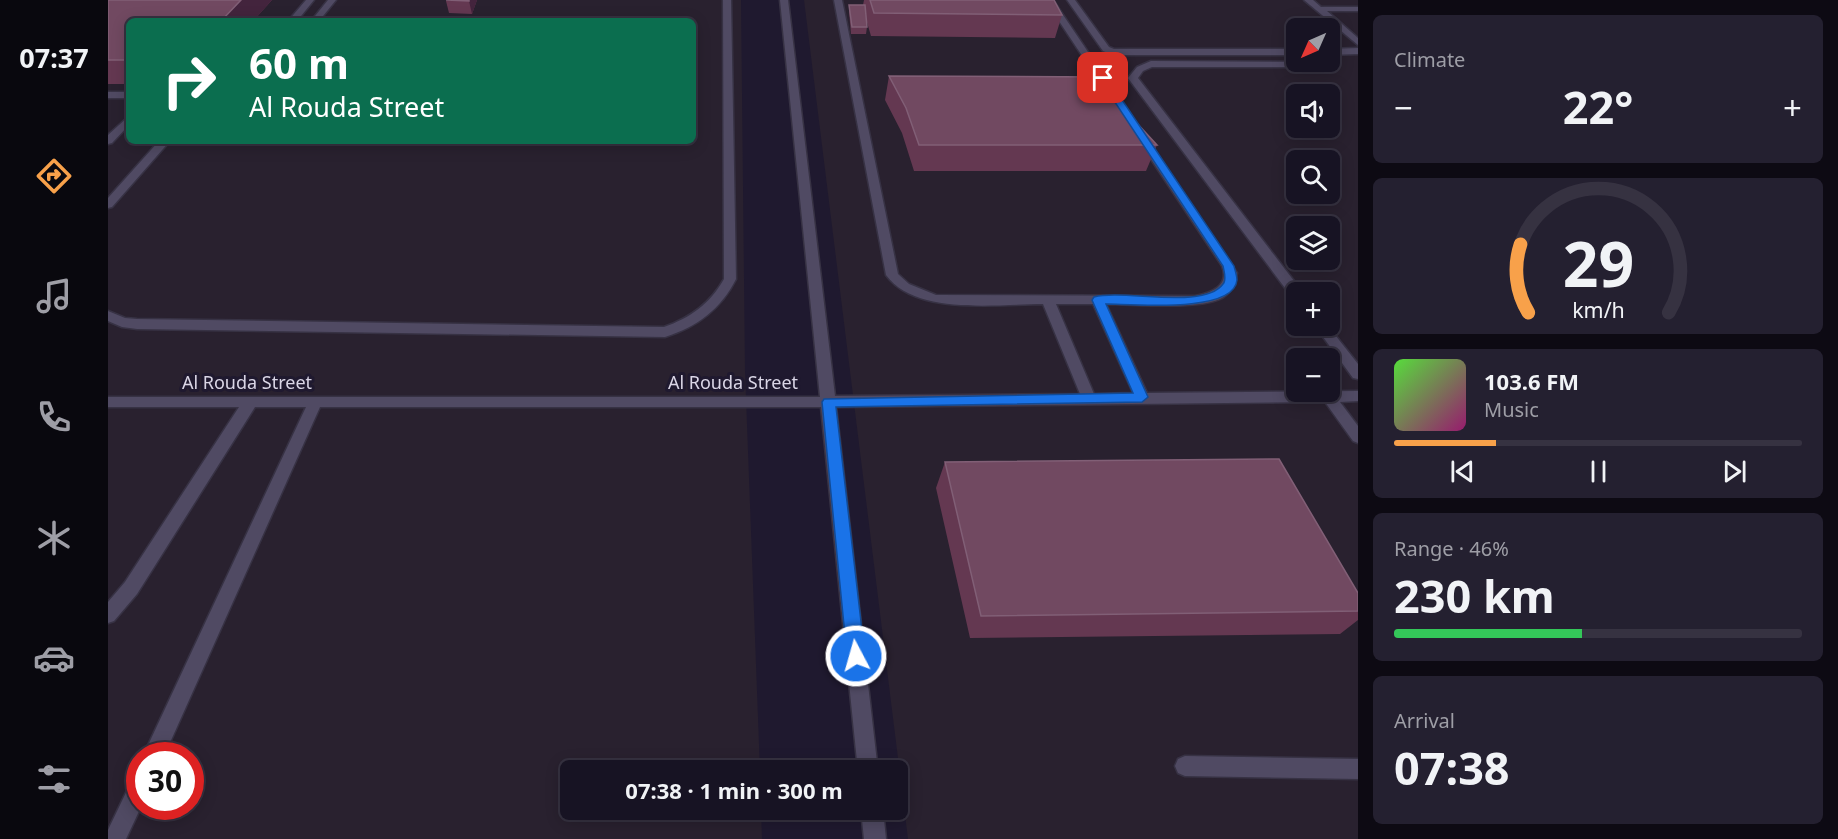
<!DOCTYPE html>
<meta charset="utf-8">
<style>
body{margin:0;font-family:"Noto Sans",sans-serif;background:#242030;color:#f1f3f6;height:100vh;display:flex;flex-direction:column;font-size:22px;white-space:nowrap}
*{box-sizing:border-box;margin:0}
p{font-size:20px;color:#9e9ea6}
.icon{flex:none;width:33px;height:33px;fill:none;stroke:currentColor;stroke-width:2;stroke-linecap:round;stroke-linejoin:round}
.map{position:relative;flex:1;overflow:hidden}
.side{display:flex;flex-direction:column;gap:15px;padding:15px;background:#0d0a13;width:480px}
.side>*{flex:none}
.hud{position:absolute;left:18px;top:18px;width:570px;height:126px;border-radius:9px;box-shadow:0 3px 15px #0003,0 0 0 2px #363241;background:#0b6e4f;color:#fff;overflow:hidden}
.needle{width:39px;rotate:225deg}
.controls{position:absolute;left:1178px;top:18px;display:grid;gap:12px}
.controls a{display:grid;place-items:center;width:54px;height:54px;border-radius:9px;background:#171323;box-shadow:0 3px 15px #0003,0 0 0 2px #363241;font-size:30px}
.speed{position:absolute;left:18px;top:742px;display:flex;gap:12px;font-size:30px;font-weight:700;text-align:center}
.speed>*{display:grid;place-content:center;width:78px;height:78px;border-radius:50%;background:#171323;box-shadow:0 3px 15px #0003,0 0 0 2px #363241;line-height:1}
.speed .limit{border:9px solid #d22;background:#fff;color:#111}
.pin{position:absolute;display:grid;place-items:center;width:51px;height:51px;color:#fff;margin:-26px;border-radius:12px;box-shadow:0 3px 9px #0006}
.me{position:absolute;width:66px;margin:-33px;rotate:354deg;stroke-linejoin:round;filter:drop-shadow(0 0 4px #0008)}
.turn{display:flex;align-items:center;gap:21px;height:126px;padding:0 24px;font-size:27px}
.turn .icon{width:78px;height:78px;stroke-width:2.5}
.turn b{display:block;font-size:42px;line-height:51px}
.big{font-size:45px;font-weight:700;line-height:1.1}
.side .tile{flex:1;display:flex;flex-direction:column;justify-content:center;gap:9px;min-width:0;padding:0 21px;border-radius:9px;background:#242030}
.side .dial{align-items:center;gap:0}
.dial svg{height:156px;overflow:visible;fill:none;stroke:#363241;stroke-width:7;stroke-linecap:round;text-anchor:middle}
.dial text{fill:#f1f3f6;stroke:none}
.song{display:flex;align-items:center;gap:18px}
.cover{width:72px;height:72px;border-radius:9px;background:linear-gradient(135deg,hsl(110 70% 55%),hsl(320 70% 35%))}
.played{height:6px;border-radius:3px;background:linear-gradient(90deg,#f8a14a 25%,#363241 25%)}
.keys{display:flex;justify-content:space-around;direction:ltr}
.heat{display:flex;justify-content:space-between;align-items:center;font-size:33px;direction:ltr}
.charge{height:9px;border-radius:4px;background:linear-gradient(90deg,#34c759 46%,#363241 0)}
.trip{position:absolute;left:452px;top:760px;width:348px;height:60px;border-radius:9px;background:#171323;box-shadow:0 3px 15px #0003,0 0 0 2px #363241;font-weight:700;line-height:60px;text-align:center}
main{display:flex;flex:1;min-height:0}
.tabs{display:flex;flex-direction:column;width:108px;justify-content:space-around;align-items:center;background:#09080e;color:#9e9ea6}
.tabs .icon{width:42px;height:42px}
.tabs .active{color:#f8a14a}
.tabs b{font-size:27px;color:#f1f3f6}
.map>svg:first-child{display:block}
</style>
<main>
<nav class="tabs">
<b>07:37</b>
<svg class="icon active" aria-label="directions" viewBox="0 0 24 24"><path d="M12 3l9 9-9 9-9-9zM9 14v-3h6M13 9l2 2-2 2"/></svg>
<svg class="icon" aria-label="music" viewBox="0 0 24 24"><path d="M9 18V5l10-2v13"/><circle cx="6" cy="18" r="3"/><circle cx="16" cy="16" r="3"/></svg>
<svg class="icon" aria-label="phone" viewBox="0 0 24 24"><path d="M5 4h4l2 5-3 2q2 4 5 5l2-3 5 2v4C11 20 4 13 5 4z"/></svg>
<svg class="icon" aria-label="climate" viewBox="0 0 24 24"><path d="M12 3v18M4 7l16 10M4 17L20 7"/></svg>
<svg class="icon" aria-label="car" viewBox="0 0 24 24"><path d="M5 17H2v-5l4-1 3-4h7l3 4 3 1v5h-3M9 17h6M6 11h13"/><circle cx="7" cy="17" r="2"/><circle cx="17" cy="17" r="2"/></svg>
<svg class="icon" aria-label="filters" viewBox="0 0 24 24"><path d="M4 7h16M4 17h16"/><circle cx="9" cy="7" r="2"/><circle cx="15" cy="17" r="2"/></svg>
</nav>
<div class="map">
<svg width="1250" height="839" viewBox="0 0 1250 839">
<rect width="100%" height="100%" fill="#1f192f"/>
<!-- industrial -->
<path fill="#29212f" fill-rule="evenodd" d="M0,0H633L637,371L652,771H462V810H653L654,839H0ZM21,21H585V141H21ZM32,756H82V807H32Z
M696,0H1250V839H800ZM1188,28H1221V62H1188ZM1188,94H1221V128H1188ZM1188,160H1221V194H1188ZM1188,226H1221V260H1188ZM1188,292H1221V326H1188ZM1188,358H1221V392H1188Z"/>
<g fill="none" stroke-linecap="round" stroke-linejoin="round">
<!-- minor casing -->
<g stroke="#373244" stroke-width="3">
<path id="minor" d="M198,0H206L189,21H180Z
M220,0H228L211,21H203Z
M615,0H623L628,279C613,309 589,327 557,337L29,329L14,327L0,321V311L17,318L29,319L556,327C582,318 602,304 616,279Z
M672,0H680L727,396L972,394L935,304C889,304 808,316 778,275L726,0H734L790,274L801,284L828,295L1087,296C1103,293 1122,286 1114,266L937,0H945L1129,273C1127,284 1123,294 1112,299C1088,310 1026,304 998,304L1039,393L1250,391V401L1232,402L1250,426V443L1245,441L1217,402L728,407L770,771H750L713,407H212L56,756H35L198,407H147L29,594L6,621L0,623V602L17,582L131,407H0V397H712ZM948,304H985L1025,393L986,394Z
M959,0H967L1001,47L1006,49H1188V55H1005L995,51Z
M1196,0H1205L1213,7H1250V11H1219L1250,38V45Z
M1250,48V54L1221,55V49Z
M1043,61L1207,62L1211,64L1206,67H1044L1035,71L1030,78L1193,290L1194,292H1188V297L1183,296L1020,78L1029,67Z
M0,92H21V98H0Z
M21,116V125L4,143L0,144V135Z
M51,141H62L4,207L0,208V198Z
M1207,326H1220L1250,364V379L1245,378Z
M1077,756L1250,759V779L1077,776L1070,773L1067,766L1070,759Z
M32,775L33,807L18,839H0V830L25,778Z
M753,810H775L778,839H756Z"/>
</g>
<!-- minor -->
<use href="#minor" fill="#504a63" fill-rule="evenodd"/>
</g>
<!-- wall -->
<path fill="#643851" d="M0,0H164L145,21H21V84H0Z
M369,0L364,14L341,13L338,1Z
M756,0H946L954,15L947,38L763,36L758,19L759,27L758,34H743L741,11V5H755Z
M781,76L1015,108L1049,145L1038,171H806L794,133L777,100Z
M837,462L1250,593V620L1232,634L862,638L828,488Z"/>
<!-- shaded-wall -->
<path fill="#43243d" d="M133,0H164L145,21H113Z
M361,0H369L364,14L361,1Z"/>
<!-- building -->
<path fill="#714961" stroke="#815f76" stroke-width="1.5" d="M0,0H133L113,21H21V60H0Z
M338,0H361V1Z
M762,0H946L954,15L766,13Z
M741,5H757L759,27H744Z
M781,76L1000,77L1015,108L1049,145H811L798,108Z
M1171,459L1250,593V611L873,616L837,462Z"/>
<!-- route -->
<path fill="#1a73e8" stroke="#114b97" stroke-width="1.5" d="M992,76H998L1126,266C1127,270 1129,276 1129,280C1126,314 1022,304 998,304L1040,397L1034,402L728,407L757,656L754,662L748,664L742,662L739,656L714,402L716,399L1025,393L984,300L986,297C1016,289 1096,310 1115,284C1119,280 1116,271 1115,266L991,78Z"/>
<g text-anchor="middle" stroke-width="6" stroke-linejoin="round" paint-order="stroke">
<!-- street labels -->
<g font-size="18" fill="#dad6e6" stroke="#1f192f">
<text x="139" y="389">Al Rouda Street</text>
<text x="625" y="389">Al Rouda Street</text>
</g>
</g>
</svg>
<div class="controls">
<a><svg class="needle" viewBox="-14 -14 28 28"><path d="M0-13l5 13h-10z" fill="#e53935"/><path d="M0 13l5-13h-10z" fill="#9e9ea6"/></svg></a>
<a><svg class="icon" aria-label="sound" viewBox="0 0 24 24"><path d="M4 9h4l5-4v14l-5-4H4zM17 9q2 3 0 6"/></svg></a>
<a><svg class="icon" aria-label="search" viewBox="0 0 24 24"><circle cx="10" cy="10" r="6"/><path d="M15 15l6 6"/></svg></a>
<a><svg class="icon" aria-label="layers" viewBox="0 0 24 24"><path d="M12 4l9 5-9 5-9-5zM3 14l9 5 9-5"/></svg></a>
<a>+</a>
<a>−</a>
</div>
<div class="speed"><div class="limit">30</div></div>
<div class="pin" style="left:995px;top:78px;background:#d93025"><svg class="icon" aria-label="arrive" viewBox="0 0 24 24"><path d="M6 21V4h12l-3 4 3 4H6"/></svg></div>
<svg class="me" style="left:748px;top:656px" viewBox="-20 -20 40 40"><circle r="17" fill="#1a73e8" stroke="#fff" stroke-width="3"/><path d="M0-11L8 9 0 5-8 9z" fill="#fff"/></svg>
<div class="trip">07:38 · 1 min · 300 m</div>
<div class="hud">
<div class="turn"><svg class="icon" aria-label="right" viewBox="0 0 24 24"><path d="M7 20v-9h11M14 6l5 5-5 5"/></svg><div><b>60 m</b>Al Rouda Street</div></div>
</div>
</div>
<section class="side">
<div class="tile"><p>Climate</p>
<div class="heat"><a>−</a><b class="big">22°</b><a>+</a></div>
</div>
<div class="tile dial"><svg viewBox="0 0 100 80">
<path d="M14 69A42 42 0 1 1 86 69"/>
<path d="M14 69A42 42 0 0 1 10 34" stroke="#f8a14a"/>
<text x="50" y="56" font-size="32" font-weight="700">29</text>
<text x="50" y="72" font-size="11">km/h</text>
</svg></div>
<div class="tile">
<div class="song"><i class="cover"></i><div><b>103.6 FM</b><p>Music</p></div></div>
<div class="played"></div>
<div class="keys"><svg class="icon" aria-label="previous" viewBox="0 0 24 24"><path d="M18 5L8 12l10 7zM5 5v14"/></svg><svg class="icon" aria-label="pause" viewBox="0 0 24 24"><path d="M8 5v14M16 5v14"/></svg><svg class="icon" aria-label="next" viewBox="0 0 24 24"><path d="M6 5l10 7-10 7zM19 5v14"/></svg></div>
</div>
<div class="tile"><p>Range · 46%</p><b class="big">230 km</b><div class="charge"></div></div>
<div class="tile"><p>Arrival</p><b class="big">07:38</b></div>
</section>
</main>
